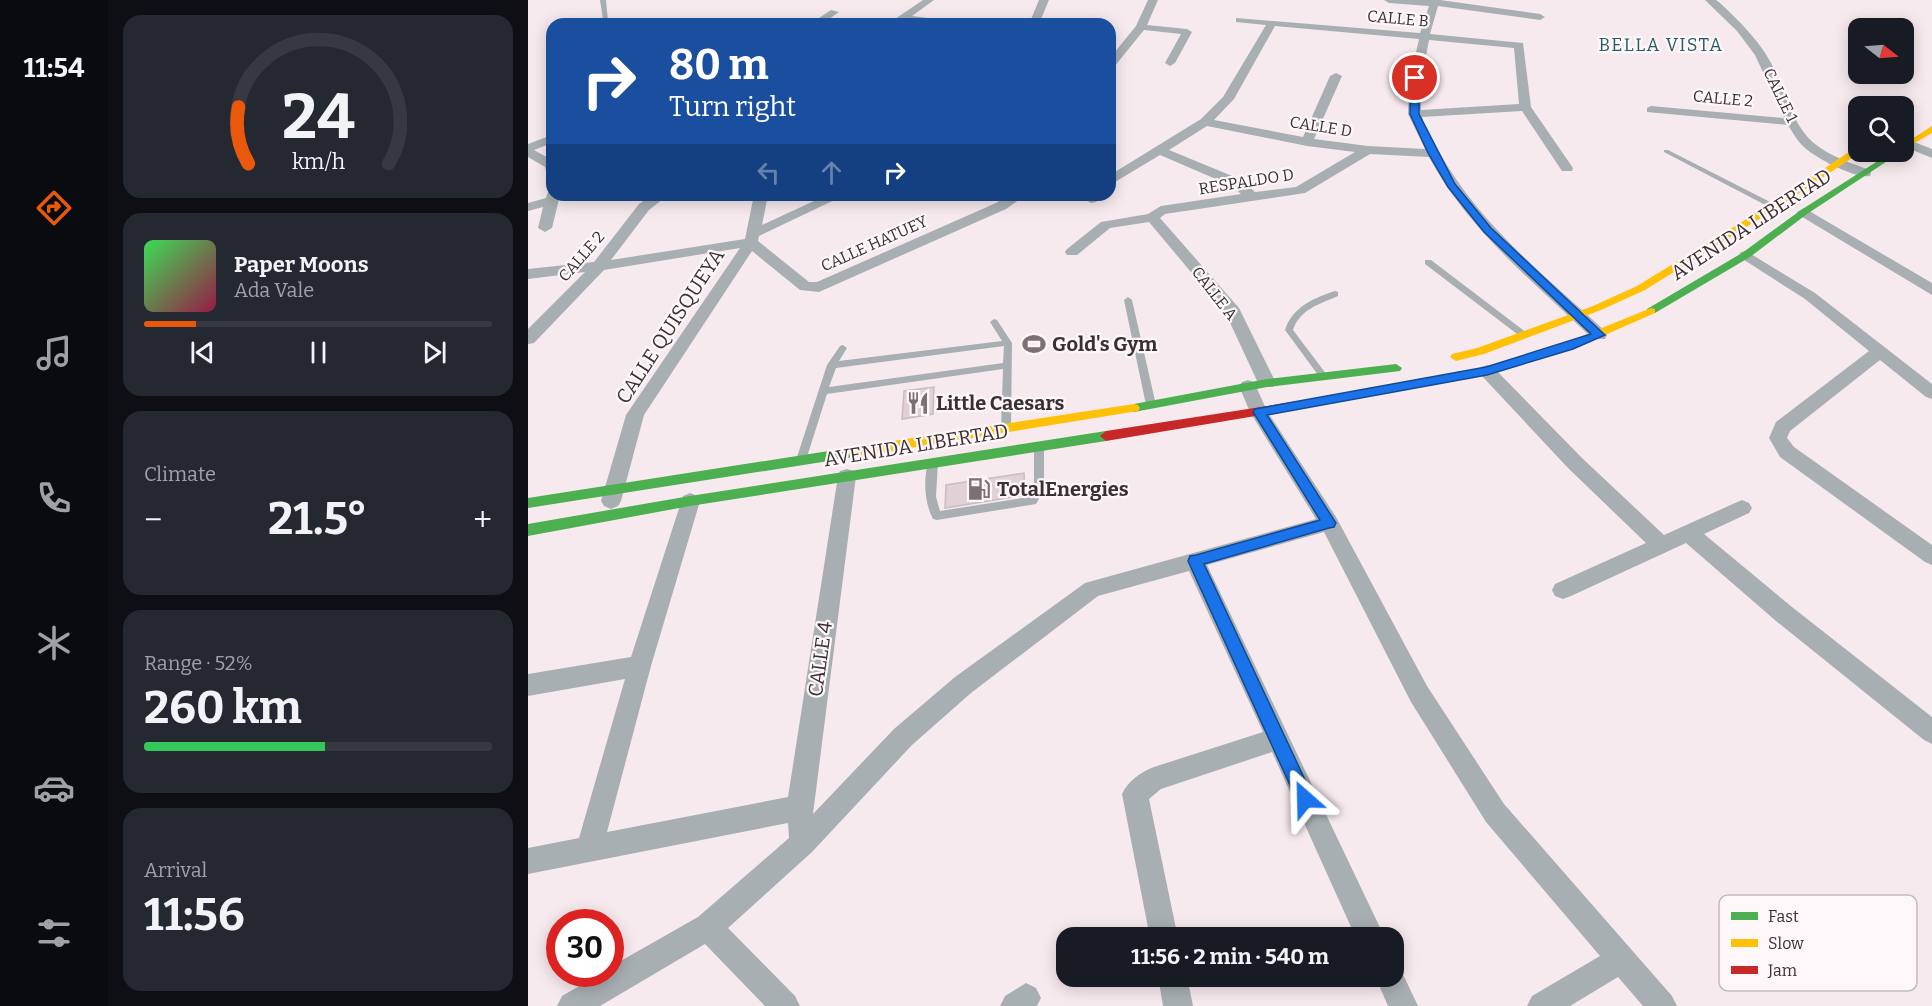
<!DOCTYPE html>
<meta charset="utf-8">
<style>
body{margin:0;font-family:Bitter,serif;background:#242831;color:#f1f3f6;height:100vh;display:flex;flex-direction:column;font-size:22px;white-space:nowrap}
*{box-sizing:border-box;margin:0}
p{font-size:20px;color:#9ea1a6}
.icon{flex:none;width:33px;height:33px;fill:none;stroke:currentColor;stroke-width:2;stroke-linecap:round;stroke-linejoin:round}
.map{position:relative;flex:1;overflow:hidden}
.sheet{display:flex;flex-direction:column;gap:15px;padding:15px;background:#0d0f14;width:420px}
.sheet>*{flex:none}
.hud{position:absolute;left:18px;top:18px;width:570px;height:183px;border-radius:18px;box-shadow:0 3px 15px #0003;background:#1a4fa0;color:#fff;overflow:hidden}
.needle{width:39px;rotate:107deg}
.controls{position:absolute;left:1320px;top:18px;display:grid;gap:12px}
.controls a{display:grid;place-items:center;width:66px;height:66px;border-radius:12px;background:#171b24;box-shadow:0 3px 15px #0003;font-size:30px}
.speed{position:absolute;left:18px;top:909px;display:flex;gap:12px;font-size:30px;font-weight:700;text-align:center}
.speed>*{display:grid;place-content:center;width:78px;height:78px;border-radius:50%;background:#171b24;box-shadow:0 3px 15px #0003;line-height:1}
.speed .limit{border:9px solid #d22;background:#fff;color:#111}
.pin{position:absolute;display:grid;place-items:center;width:51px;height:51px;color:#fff;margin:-26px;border:3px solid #fff;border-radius:50%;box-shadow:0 2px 6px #0007}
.me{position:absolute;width:66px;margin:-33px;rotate:335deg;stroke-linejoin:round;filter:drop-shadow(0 0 4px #0008)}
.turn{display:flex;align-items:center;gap:21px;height:126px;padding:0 24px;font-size:27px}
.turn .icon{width:78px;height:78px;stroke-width:2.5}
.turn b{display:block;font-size:42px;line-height:51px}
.lanes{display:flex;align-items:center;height:57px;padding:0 24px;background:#0003;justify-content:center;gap:30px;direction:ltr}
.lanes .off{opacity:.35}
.big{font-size:45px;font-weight:700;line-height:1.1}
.sheet .widget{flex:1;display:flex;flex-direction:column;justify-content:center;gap:9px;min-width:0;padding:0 21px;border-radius:18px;background:#242831}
.sheet .dial{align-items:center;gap:0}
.dial svg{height:156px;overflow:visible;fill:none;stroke:#363941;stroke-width:7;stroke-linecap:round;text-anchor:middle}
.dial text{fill:#f1f3f6;stroke:none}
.song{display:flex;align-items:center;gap:18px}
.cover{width:72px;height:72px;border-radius:9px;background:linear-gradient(135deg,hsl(130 70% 55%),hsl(340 70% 35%))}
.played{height:6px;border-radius:3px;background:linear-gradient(90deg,#ea580c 15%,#363941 15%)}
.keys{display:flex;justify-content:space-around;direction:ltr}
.heat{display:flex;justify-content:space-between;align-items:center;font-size:33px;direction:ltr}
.charge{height:9px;border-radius:4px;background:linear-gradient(90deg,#34c759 52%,#363941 0)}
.trip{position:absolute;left:528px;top:927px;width:348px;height:60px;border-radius:18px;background:#171b24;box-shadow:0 3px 15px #0003;font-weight:700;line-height:60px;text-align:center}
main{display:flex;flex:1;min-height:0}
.tabs{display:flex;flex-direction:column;width:108px;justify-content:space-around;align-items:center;background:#090b0e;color:#9ea1a6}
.tabs .icon{width:42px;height:42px}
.tabs .current{color:#ea580c}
.tabs b{font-size:27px;color:#f1f3f6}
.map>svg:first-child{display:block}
</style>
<main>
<nav class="tabs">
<b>11:54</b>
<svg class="icon current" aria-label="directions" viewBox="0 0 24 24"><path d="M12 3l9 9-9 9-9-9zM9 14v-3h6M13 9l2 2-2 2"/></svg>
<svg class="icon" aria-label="music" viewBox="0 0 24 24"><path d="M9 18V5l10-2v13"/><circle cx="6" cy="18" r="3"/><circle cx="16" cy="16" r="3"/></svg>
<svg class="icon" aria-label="phone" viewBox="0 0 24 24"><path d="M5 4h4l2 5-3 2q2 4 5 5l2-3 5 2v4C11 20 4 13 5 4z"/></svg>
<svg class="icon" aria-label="climate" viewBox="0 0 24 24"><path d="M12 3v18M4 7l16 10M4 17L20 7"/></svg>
<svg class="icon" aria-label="car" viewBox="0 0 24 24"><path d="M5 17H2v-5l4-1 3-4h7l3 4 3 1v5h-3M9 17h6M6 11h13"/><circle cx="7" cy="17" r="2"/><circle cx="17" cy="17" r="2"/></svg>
<svg class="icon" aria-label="filters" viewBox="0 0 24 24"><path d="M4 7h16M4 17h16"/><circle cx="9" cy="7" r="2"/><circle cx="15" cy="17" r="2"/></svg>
</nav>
<section class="sheet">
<div class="widget dial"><svg viewBox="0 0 100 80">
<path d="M14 69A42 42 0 1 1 86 69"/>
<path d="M14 69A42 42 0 0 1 9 40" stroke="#ea580c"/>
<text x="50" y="56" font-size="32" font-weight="700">24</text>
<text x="50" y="72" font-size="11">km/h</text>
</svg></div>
<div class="widget">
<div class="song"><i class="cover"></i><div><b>Paper Moons</b><p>Ada Vale</p></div></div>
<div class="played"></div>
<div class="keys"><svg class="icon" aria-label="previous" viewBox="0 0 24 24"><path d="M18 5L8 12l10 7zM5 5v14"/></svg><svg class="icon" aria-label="pause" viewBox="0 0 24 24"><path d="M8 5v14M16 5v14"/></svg><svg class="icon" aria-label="next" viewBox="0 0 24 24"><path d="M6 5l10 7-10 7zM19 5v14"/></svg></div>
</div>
<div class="widget"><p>Climate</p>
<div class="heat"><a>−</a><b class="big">21.5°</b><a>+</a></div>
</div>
<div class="widget"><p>Range · 52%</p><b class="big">260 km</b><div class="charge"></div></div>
<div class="widget"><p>Arrival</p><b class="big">11:56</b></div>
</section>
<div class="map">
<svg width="1404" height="1006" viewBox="0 0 1404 1006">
<rect width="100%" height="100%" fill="#f7eaee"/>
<!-- building -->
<path fill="#e1d0d6" stroke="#c9bdc1" stroke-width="1.5" d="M406,387L405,414L374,419L376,391Z
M496,473L497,495L417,508L418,485Z"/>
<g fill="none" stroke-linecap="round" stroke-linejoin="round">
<!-- lane -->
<path fill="#a8afb2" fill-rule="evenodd" d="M72,0H78L80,21L75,20Z
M1136,150H1140L1250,206L1243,208L1136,152Z
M897,260H903L999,333V337H993L897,264Z
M807,291L810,292V296C792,304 772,309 765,330L799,375L801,377L796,380L793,379L757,330C764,307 786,298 807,291Z
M600,297L604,300L628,405L623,408L618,405L596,300Z
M466,319L469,320L484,343L483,427L481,429H475L473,427L475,369L299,394L278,460L273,464L269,463L268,460L299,365L312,346L315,345L319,348L311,361L474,341L462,322ZM476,346L475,363L301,387L308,368Z
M511,442L516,446V490L508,504L409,520L405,519C396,502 395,478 401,459H409L410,462L408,497L412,511L501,497L506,490V446Z"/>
<!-- street -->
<path fill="#a8afb2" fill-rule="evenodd" d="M395,0H406L384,16L424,21L429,24L377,21L367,23V19Z
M511,0H521L511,24H501Z
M620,0H630L619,25L659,29L664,32L647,63L642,66L637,63L653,34L616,30L586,67L582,68V58L608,26Z
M856,0H912L1012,14L1017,17L1012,20L910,6L902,34L995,43L1003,107L1045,168L1044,171H1034L994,111L894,117C897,129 904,139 910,150C950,223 1016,275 1077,331L1079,335L1077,339H1065C1007,283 940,230 901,157L842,154L777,193L637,214L632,218L711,308L748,383L745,387H733L730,383L698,314L621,222L582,228L549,255H539L537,252L539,249L573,222L620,214L633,206L713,194L704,186L632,155L582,185V175L673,119L695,97L738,25L708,22V18L892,33L901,6L861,3ZM747,26L891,39L881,84L880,114L897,149L840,146L786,139L814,76L808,73L802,76L775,137L686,120L706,99ZM901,40L986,48L991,104L893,110V84ZM679,126L779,146L827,152L768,187L727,192L714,180L641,150Z
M1177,0H1188L1192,3C1211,21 1231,40 1243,63C1257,90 1264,125 1287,144C1303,157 1323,163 1342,170L1343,173L1342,176C1327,179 1288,158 1277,148C1270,142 1265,133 1260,125L1119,112V108L1123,106L1256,118L1227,55L1209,31Z
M303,10L311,12L294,24H282Z
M24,135V143L6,150L24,160V176L19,175L17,167L0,157V144Z
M1381,140L1404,149V158L1377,147V141Z
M24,191V195H32L24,228L17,232L10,228L15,207L0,211V203L18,198L20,192Z
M124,195H140L121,210L83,260L217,239L226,195H240L234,225L299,195H317L231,236L230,241L281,282H289L468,203L482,195H498L478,209L291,292L272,290L224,251L116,415L93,501L90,506L83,509L76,506L73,501L98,415L212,248L76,270L6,343L0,344V329L57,272L0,279V269L66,262L111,204Z
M559,195H574L568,202L563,203L556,199Z
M1276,208L1404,283V295L1271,215L1269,212Z
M1218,251L1287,293L1404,384V399L1398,397L1352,360L1262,431L1259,438L1266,447L1404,545V565L1397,562L1252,457L1241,438L1248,422L1341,351L1277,299L1213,258L1211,255L1213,252Z
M959,365L965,367L1054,458L1136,535L1207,503L1214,500L1221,503L1224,508L1221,513L1176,534L1264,607L1404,717V744L1396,740L1248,621L1158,543L1043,596L1035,599L1027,596L1024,590L1027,584L1118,543L1040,468L953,375L951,371L953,367Z
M720,380L726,382L739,411L808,517L899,686L976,804L1144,996L1149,1006H1115L1090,977L1042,1006H999L1004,996L1072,956L958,822L883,702L796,532L679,565L857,938H828L744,752L633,789L621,799L650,938H622L594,794C600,781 613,772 626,767L735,732L661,571L570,596L443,693L384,745L284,852L200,928L267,996L272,1006H237L177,944L72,1006H29L34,996L72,974H82V967L170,917L261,838L260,823L0,874V848L51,838L97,679L0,696V674L103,657L155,496L162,493L169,496L172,501L123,666L79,832L260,797L310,476L312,471L319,469L326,471L328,476L285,814L366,729L427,677L557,583L788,519L722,412L711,386L714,382Z
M866,963L871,966L890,1006H860L847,976H866Z
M630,976H659L665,1006H635Z
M498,983L508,988L513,998L509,1006H472L477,996Z"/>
<!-- fast -->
<path fill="#4caf50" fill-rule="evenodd" d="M1364,152H1373L1279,214L1222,257L1127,313H1119V309L1214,253L1273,210Z
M868,364L874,368L872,371L739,387L606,412L600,408L606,404L739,379Z
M578,431L584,436L578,441L162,506L0,536V524L162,496Z
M326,447L332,452L326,457L0,508V498Z"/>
<!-- slow -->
<path fill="#ffc107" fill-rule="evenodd" d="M1404,126V133L1376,149V144Z
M1327,148H1330V152H1333L1249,208L1117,290L1073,310L956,354L928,361L922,357L924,354L949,348L1065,306L1109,286L1243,204Z
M1123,308L1127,309V313L1045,349L959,375L777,408L771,404L777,400L958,367L1037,343Z
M606,404L610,405L612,408L610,411L326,457L320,452L326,447Z"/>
<!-- jam -->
<path fill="#c62828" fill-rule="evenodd" d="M777,400L783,404L781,407L578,441L572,436L578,431Z"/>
</g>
<!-- route -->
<path fill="#1a73e8" stroke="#114b97" stroke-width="1.5" d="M887,75L891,78V114L927,184L963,228L1077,335L1045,349L959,375L739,415L808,523L806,527L801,528L676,564L786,799L783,805L777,808L771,805L660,561L662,556L668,555L792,520L727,415L725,412L727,409L958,367L1063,334L956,232L920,187L900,153L882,114L883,78Z"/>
<!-- icons -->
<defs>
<g id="stadium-bare" transform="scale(1.8)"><path d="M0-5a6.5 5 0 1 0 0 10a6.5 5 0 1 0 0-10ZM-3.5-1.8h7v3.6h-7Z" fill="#7c7074" stroke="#fef7f9" stroke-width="2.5" paint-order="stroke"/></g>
<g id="restaurant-bare" transform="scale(1.8)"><path d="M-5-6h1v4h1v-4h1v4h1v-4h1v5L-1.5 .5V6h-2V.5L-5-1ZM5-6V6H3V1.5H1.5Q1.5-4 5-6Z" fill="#7c7074" stroke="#fef7f9" stroke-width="2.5" paint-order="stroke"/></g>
<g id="fuel-bare" transform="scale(1.8)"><path d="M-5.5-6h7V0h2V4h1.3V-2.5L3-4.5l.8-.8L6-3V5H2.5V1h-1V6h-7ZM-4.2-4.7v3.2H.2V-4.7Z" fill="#7c7074" stroke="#fef7f9" stroke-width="2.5" paint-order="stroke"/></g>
</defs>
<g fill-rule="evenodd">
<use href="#stadium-bare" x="506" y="344"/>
<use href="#restaurant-bare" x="390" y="403"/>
<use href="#fuel-bare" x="451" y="489"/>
</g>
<g text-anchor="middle" stroke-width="4.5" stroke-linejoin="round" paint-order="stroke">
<!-- far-street labels -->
<g font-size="16" fill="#3a2f33" stroke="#fef7f9">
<text transform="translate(870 18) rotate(5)" y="6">CALLE B</text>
<text transform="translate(1253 95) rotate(64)" y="6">CALLE 1</text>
<text transform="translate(1195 98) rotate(5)" y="6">CALLE 2</text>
<text transform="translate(793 126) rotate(9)" y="6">CALLE D</text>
<text transform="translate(718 181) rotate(-9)" y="6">RESPALDO D</text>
<text transform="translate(346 243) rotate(-24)" y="6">CALLE HATUEY</text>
<text transform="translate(53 256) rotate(-49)" y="6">CALLE 2</text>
<text transform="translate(687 293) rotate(52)" y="6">CALLE A</text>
</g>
<!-- far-neighbourhood labels -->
<g font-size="18" letter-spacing="1.5" fill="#245d64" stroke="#fef7f9">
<text x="1133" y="51">BELLA VISTA</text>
</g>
<!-- street labels -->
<g font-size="20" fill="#3a2f33" stroke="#fef7f9">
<text transform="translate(1223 224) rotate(-33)" y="7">AVENIDA LIBERTAD</text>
<text transform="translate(142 326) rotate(-57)" y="7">CALLE QUISQUEYA</text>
<text transform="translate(388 445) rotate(-9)" y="7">AVENIDA LIBERTAD</text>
<text transform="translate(292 659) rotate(-82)" y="7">CALLE 4</text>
</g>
<!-- poi labels -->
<g font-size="20" font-weight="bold" fill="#3a2f33" stroke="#fef7f9" text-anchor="start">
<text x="524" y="351">Gold's Gym</text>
<text x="408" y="410">Little Caesars</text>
<text x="469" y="496">TotalEnergies</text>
</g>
</g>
<!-- legend -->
<rect x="1191" y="895" width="198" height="96" rx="9" fill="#fef7f9" stroke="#c3bbbe" stroke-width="1.5"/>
<rect x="1203" y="912" width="27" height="8" fill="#4caf50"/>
<rect x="1203" y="939" width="27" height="8" fill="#ffc107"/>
<rect x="1203" y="966" width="27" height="8" fill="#c62828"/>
<g font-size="16" fill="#3a2f33">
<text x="1240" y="922">Fast</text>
<text x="1240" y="949">Slow</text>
<text x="1240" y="976">Jam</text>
</g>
</svg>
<div class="controls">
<a><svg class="needle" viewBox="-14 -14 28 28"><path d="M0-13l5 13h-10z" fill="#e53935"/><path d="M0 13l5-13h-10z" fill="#9ea1a6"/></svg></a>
<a><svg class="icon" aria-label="search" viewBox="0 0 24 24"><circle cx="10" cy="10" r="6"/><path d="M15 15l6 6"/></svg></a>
</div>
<div class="speed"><div class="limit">30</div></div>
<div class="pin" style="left:887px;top:78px;background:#d93025"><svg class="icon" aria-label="arrive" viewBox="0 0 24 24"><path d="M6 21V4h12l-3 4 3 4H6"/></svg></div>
<svg class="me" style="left:777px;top:799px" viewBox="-20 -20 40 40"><path d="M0-17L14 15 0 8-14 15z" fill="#1a73e8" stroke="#fff" stroke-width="4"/></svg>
<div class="trip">11:56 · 2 min · 540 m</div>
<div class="hud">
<div class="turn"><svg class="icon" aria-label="right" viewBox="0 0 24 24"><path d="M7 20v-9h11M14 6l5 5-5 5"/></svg><div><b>80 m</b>Turn right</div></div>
<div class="lanes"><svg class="icon off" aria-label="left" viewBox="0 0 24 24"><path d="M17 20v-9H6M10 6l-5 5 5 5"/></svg><svg class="icon off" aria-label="ahead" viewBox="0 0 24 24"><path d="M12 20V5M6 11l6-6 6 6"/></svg><svg class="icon" aria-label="right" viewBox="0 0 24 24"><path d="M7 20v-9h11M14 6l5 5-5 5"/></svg></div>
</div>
</div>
</main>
